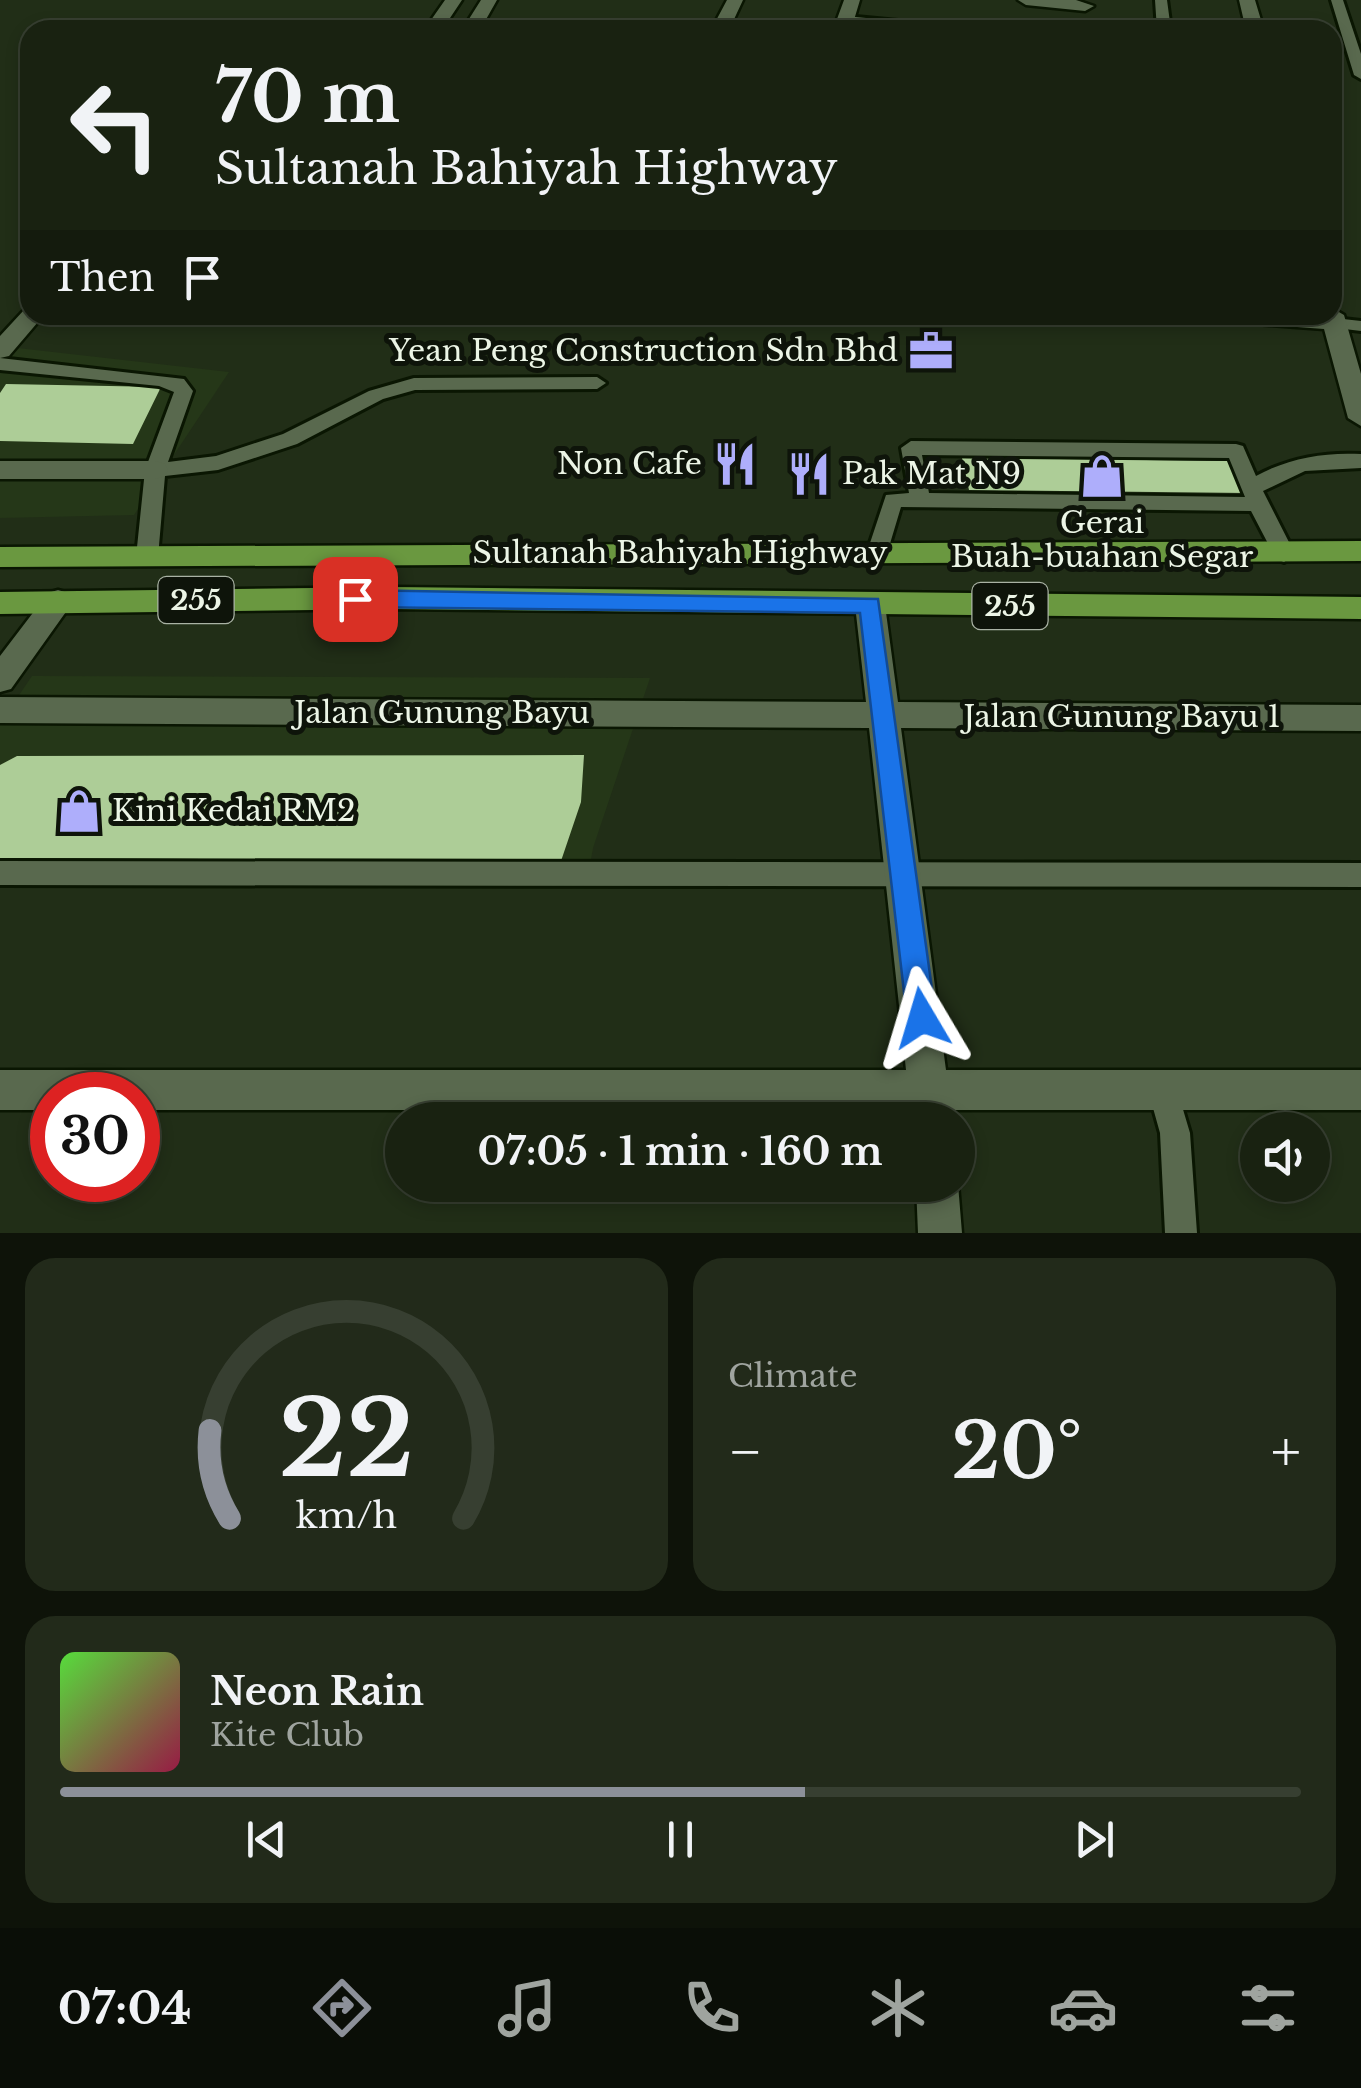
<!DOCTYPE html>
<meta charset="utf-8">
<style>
body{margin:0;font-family:"Libre Baskerville",serif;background:#222a1a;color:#f1f3f6;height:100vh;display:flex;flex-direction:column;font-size:38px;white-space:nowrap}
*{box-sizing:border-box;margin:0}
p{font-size:32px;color:#9fa49f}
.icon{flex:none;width:55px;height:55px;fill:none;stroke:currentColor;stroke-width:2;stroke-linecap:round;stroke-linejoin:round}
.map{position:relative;height:1233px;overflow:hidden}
.panel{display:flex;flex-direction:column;gap:25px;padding:25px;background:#0e1309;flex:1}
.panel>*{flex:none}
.top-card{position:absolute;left:20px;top:20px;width:1322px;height:305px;border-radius:30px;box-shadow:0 5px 15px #0003,0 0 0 2px #373f31;background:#192211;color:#f1f3f6;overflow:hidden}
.controls{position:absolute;left:1240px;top:1112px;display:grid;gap:20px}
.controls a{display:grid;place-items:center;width:90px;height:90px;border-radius:50%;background:#192211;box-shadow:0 5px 15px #0003,0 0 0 2px #373f31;font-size:50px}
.speed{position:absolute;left:30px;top:1072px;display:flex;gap:20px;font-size:50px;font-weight:700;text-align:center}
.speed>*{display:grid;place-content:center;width:130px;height:130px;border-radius:50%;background:#192211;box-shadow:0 5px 15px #0003,0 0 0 2px #373f31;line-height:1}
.speed .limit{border:15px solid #d22;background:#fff;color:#111}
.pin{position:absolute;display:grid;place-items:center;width:85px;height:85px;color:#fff;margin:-42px;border-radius:20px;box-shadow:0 5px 15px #0006}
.me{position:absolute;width:110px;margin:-55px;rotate:353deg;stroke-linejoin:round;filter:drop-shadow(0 0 8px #0008)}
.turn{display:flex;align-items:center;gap:35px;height:210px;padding:0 30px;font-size:45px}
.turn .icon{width:130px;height:130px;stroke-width:2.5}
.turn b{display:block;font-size:70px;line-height:85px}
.then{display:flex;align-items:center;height:95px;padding:0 30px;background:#0003;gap:20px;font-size:38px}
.big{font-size:75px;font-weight:700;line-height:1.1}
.panel .card{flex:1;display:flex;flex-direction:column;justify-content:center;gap:15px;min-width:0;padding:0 35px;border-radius:30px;background:#222a1a}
.panel .dial{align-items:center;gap:0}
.dial svg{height:260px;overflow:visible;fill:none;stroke:#373f31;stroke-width:7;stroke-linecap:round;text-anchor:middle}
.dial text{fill:#f1f3f6;stroke:none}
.song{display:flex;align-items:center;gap:30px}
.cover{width:120px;height:120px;border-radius:15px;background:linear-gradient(135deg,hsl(110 70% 55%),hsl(340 70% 35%))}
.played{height:10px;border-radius:5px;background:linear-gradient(90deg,#8c9099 60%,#373f31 60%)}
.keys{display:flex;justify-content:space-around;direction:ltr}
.heat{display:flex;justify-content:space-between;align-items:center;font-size:55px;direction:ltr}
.panel .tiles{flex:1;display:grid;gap:25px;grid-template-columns:1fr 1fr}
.card:last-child{grid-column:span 2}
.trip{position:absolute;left:385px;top:1102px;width:590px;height:100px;border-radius:50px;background:#192211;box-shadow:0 5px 15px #0003,0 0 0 2px #373f31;font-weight:700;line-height:100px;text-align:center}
.tab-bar{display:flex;height:160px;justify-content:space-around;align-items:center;background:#0a0e07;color:#9fa49f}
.tab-bar .icon{width:70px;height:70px}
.tab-bar .selected{color:#8c9099}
.tab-bar b{font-size:45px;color:#f1f3f6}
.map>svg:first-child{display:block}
</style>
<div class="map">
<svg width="1361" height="1233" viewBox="0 0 1361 1233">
<rect width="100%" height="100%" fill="#212e17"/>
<!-- built -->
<path fill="#253718" d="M0,346L229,372L134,515L0,518Z
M32,676L650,678L593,848L587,881H0V723Z"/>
<!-- building -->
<path fill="#adcd97" d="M6,384L161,387L133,444L0,441V393Z
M962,458L1233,461L1246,493L969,490Z
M584,755L581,802L561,861L0,858V765L17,756Z"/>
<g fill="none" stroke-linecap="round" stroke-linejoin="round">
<!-- service casing -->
<g stroke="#0a1602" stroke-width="6">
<path id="service" d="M1155,0H1167L1171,30H1157Z
M1331,0H1343L1361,54V79L1354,75Z
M845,16L951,26L958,30H909L840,23V17Z
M1334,318L1361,321V331L1328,327V319Z
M0,358L184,379L193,391L168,462L216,456L283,434L369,391L414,378L597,377L606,383L597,389L415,390L383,399L297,444L218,470L165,476L158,557L147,565L136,557L145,470L174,392L159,386L0,370Z
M911,441L1236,444L1243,446L1256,476C1289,458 1324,452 1361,454V468L1305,471L1263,491L1295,554L1284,562L1276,559L1251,511L901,507L886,557H870L867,552L886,495L909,493L901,448ZM922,455L1229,458L1245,497L929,493Z
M0,861L1361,863V887L0,885Z
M1163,1075L1174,1079L1190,1133L1197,1233H1165L1160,1133L1148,1090L1152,1079Z"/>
</g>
<!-- minor casing -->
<g stroke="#0a1602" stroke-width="5">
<path id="minor" d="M445,0H462L442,30H424Z
M481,0H497L480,30H462Z
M727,0H743L729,30H711Z
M844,0H860L851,30H833Z
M1018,0H1076L1094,6L1085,11L1026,5Z
M1239,0H1255L1264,30H1246Z
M30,308V315H44L9,356L0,358V336L24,310Z
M1332,308L1344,315L1361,374V426L1348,418L1324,329L1229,322L1217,315H1332Z
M0,461H155L165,464L168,470L165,476L155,479H0Z
M58,590L68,593L73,601L68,609L11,689L0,692V656L48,593Z
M870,594L881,597L885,605L898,702L1361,705V731L901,728L946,1070H1361V1110H951L952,1120H912L911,1110H138V1095H52V1110H0V1070H906L869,728L0,723V697L866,702L855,605L859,597Z
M958,1184L962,1233H918L916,1185Z"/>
</g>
<!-- primary casing -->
<g stroke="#0a1602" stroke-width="5">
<path id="primary" d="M1361,541V561L0,567V547Z
M392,587L1361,597V619L392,609L0,614V592Z"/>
</g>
<!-- service -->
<use href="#service" fill="#59694e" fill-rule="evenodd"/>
<!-- minor -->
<use href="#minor" fill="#59694e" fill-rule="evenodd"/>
<!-- primary -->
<use href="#primary" fill="#6a9840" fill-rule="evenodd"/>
</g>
<!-- route -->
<path fill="#1a73e8" stroke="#114b97" stroke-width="2.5" d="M355,590L878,599L936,1018L932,1028L922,1032L911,1028L907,1018L860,613L355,607L344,599Z"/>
<!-- icons -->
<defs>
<g id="office-bare" transform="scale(3.45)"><path d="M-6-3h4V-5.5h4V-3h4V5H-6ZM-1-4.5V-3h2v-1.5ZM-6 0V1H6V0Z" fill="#aeaefb" stroke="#0e140a" stroke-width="2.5" paint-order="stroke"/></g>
<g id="restaurant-bare" transform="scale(3.45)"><path d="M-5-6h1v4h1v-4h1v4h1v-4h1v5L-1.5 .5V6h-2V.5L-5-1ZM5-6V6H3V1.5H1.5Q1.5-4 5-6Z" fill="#aeaefb" stroke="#0e140a" stroke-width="2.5" paint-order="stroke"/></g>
<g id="shop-bare" transform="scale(3.45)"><path d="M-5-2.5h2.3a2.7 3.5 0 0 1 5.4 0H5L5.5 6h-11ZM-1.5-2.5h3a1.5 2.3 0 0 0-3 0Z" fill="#aeaefb" stroke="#0e140a" stroke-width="2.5" paint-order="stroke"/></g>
</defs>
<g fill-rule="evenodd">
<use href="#office-bare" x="931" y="351"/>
<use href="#restaurant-bare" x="735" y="464"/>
<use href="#restaurant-bare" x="809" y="474"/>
<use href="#shop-bare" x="1102" y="476"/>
<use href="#shop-bare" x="79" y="811"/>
</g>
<g text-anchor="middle" stroke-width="10" stroke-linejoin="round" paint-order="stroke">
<!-- shield labels -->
<g fill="#0e140a" stroke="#a9b2a4" stroke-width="2.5">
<rect x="158.5" y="577" width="75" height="46" rx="8"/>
<rect x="972.5" y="583" width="75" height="46" rx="8"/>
</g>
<g font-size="28" font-weight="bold" fill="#ecf5e6">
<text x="196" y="610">255</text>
<text x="1010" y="616">255</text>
</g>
<!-- poi labels -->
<g font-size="30" fill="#ecf5e6" stroke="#0e140a" text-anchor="end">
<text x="898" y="361">Yean Peng Construction Sdn Bhd</text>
<text x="702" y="474">Non Cafe</text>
<text x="842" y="484" text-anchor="start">Pak Mat N9</text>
<text x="1102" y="533" text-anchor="middle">Gerai<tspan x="1102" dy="34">Buah-buahan Segar</tspan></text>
<text x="112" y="821" text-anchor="start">Kini Kedai RM2</text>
</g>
<!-- street labels -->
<g font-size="30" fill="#ecf5e6" stroke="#0e140a">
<text x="680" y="563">Sultanah Bahiyah Highway</text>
<text x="442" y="723">Jalan Gunung Bayu</text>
<text x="1122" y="727">Jalan Gunung Bayu 1</text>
</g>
</g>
</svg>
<div class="controls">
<a><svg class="icon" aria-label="sound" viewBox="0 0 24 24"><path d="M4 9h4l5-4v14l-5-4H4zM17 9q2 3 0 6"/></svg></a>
</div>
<div class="speed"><div class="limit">30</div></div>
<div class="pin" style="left:355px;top:599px;background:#d93025"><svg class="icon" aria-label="arrive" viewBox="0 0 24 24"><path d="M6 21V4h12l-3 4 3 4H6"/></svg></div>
<svg class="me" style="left:922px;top:1018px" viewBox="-20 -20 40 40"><path d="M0-17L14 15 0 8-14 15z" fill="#1a73e8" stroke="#fff" stroke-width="4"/></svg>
<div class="trip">07:05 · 1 min · 160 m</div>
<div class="top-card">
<div class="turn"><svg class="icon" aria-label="left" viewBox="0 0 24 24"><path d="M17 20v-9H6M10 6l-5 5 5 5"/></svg><div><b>70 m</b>Sultanah Bahiyah Highway</div></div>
<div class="then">Then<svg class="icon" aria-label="arrive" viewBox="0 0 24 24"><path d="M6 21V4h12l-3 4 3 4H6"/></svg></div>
</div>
</div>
<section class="panel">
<div class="tiles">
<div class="card dial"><svg viewBox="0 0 100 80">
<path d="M14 69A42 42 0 1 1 86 69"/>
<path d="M14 69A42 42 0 0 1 8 42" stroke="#8c9099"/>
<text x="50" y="56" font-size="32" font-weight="700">22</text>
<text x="50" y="72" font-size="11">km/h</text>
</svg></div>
<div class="card"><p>Climate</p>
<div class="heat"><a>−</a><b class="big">20°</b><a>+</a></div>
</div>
<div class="card">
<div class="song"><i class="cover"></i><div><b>Neon Rain</b><p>Kite Club</p></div></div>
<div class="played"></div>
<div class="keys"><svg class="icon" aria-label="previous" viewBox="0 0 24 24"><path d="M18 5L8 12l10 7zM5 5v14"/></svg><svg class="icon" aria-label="pause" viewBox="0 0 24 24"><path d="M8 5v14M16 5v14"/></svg><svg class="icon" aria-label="next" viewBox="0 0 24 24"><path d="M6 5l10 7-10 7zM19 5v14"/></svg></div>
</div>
</div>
</section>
<nav class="tab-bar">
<b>07:04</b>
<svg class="icon selected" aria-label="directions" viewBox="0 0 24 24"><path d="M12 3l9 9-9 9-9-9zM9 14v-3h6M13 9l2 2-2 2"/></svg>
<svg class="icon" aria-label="music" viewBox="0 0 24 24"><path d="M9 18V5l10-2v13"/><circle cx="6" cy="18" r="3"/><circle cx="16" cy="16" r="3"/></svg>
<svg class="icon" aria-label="phone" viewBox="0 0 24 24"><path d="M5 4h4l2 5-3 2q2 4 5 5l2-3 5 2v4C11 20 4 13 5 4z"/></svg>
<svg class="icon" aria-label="climate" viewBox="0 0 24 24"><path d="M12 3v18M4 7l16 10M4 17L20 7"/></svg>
<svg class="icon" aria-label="car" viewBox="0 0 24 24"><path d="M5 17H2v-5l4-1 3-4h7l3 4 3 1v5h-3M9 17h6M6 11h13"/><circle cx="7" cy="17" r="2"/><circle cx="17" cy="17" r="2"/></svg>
<svg class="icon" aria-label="filters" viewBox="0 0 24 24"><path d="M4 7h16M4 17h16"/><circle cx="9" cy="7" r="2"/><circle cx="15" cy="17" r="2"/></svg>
</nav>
